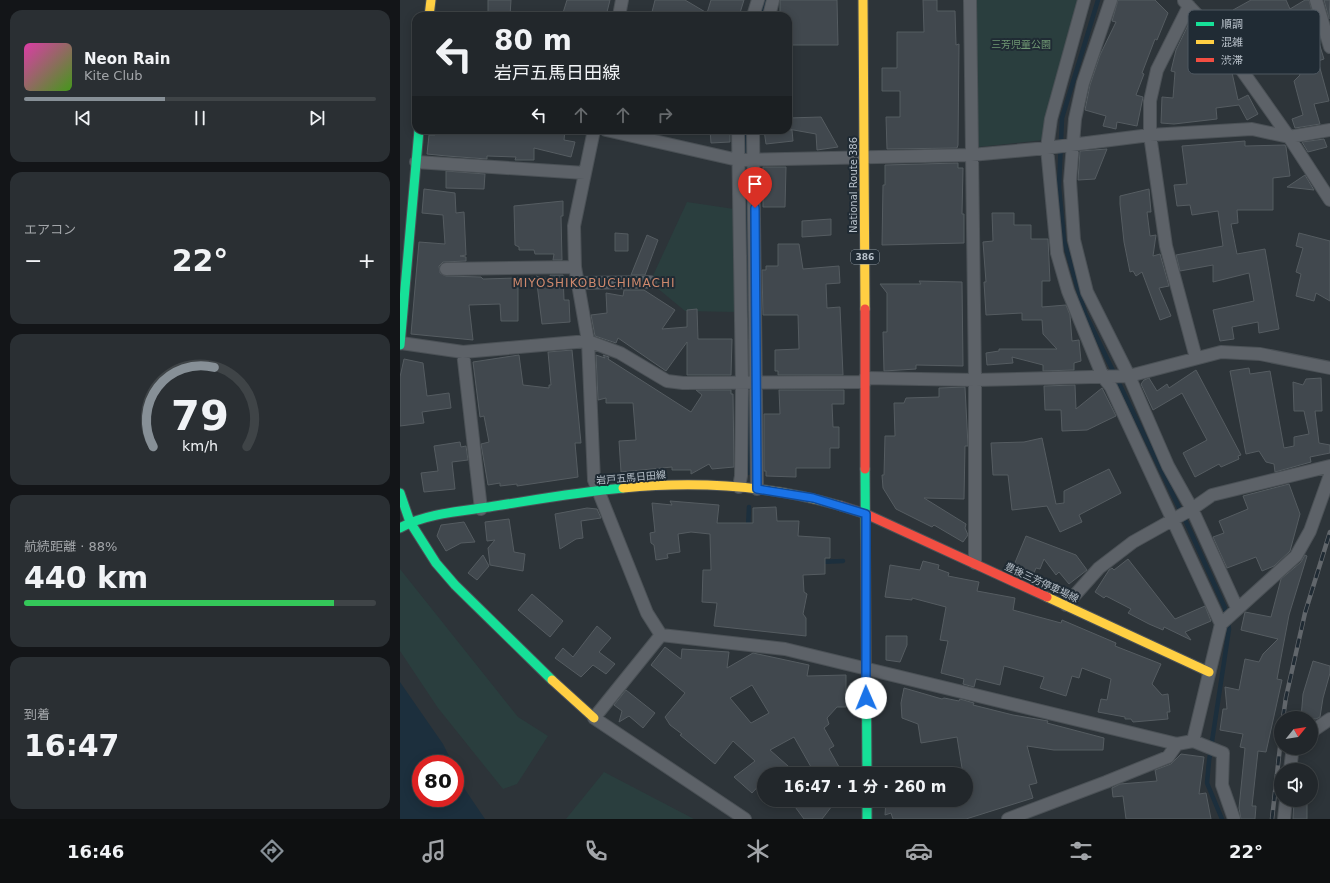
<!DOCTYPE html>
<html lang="ja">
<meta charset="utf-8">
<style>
body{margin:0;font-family:"DejaVu Sans","Noto Sans JP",sans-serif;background:#2a2f33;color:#f1f3f6;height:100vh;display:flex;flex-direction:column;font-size:15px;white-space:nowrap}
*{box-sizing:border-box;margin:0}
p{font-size:13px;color:#a2a5a9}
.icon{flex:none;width:22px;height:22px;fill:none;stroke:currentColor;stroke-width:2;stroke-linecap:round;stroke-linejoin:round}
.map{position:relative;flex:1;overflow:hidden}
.sheet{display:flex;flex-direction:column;gap:10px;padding:10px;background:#131518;width:400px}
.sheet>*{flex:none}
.top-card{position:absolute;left:12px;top:12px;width:380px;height:122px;border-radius:12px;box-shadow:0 2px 10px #0003,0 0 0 1px #3f4447;background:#22272b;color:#f1f3f6;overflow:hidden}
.needle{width:26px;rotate:60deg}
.buttons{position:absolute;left:874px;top:711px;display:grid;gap:8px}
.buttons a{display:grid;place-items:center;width:44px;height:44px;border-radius:50%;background:#22272b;box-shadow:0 2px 10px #0003,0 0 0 1px #3f4447;font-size:20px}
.speed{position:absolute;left:12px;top:755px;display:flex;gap:8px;font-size:20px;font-weight:700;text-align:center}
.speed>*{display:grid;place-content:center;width:52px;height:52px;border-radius:50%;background:#22272b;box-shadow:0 2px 10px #0003,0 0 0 1px #3f4447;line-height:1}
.speed .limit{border:6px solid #d22;background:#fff;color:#111}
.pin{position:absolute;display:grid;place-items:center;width:34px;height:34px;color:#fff;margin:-41px -17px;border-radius:50% 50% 50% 0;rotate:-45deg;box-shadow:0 0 4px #0007}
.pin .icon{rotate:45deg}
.me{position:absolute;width:44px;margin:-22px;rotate:359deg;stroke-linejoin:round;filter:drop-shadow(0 0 3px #0008)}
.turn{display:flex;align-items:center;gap:14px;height:84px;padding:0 16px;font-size:18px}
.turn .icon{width:52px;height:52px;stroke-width:2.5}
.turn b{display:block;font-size:28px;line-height:34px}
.lanes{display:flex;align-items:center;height:38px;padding:0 16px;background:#0003;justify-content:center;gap:20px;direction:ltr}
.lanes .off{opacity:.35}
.big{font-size:30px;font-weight:700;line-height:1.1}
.sheet .card{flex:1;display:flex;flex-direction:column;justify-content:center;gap:6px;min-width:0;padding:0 14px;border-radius:12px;background:#2a2f33}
.sheet .dial{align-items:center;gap:0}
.dial svg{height:104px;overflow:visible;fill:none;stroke:#3f4447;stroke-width:7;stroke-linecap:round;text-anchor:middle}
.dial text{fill:#f1f3f6;stroke:none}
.song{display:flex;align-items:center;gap:12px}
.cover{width:48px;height:48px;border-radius:6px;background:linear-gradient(135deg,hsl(320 70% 55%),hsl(100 70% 35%))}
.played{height:4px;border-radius:2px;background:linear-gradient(90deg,#879097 40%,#3f4447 40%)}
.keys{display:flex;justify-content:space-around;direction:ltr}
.heat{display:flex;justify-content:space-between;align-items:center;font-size:22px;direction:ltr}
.charge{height:6px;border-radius:3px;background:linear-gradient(90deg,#34c759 88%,#3f4447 0)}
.trip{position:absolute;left:357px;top:767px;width:216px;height:40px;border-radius:20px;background:#22272b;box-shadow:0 2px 10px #0003,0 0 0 1px #3f4447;font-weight:700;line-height:40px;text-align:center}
.tabs{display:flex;height:64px;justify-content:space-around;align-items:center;background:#0e1011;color:#a2a5a9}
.tabs .icon{width:28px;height:28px}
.tabs .active{color:#879097}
.tabs b{font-size:18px;color:#f1f3f6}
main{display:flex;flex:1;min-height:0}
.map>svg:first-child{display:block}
</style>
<main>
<section class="sheet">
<div class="card">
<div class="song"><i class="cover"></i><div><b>Neon Rain</b><p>Kite Club</p></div></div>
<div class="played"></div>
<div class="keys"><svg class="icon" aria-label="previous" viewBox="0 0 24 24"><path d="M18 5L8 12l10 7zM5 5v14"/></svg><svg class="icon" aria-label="pause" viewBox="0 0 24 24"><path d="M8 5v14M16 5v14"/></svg><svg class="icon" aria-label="next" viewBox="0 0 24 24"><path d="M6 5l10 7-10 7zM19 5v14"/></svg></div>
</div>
<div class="card"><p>エアコン</p>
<div class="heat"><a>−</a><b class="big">22°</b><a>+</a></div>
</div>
<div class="card dial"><svg viewBox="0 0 100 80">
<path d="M14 69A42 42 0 1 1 86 69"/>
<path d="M14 69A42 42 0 0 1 61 8" stroke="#879097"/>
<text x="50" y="56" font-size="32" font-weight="700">79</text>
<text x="50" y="72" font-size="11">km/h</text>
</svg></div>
<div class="card"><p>航続距離 · 88%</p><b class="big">440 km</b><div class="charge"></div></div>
<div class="card"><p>到着</p><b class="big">16:47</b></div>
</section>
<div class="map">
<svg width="930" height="819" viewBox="0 0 930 819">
<rect width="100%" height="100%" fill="#2d3439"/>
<!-- green -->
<path fill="#2a3e3e" d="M576,0H681L643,140L578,147Z
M287,202L334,209L337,312L285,311L250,282Z
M0,569L118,717L148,736L117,784L103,789L38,708L0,651Z
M204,772L294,819H166Z"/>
<!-- water -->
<path fill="#1c2f3d" d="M0,682L43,744L53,764H21V798H55V769L64,788L85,819H0Z"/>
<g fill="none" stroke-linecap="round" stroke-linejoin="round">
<!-- stream -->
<path stroke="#1c2f3d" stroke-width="4.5" d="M698,0L662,118L659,187L664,241L685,313L787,524L825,608L829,629L809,761L807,783L822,819
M361,16L366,0
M346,130L349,383L348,473
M348,528L349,507
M420,562L443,561"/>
</g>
<!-- building -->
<path fill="#41484e" stroke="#555c61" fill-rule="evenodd" d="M88,0H111L110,16H88Z
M167,0H210L206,16H162Z
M255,0H285L307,13L311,0H344L339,16H251Z
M380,0H437L438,45H388V16H380Z
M523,0H537V11H555L556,45L559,44L558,145L557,148L487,149L486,117H500V91H482V68H497V32H524Z
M718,0H755L768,13L757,40L755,39L742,73L744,74L736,95L743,97L737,126L717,122L716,129L703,126L706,116L685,110L690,85L700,55L716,22L712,21Z
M851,0H886L890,9L905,0H909L917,29L915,30L924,59L918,61L929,101L914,104L920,124L895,128L892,119L903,115L894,81L900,75L890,43L853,53L852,48L840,55L836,50L828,33L844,25L833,10Z
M924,0H930L929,19Z
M791,19L807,36L799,51L816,55L821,54L831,68L838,100L848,95L858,114L847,120L839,105L816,108L817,119L774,124L761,123L762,97L773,98L775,72L771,71L776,50Z
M421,117L438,147L417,150L416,134L388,129V118Z
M35,130H165L164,140L175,142L171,157L134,148V160H115L116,157L87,156V159L47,156L27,154L29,135H35Z
M310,130H330V142L311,143Z
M364,130H392L393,141L366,144Z
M924,139L927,147L908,152L902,142Z
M845,141V146L885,145L886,147L890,176L873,178V210H837L838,223L831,224L837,254L865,249L879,329L859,333L858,322L832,327L834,339L820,341L813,310L854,301L849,273L813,282V265L780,271L776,255L823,246L818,211L792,215L790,205L777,206L774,185L787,184L782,146Z
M707,149L695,179L678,180L680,151Z
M558,163V168H563L562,214H564V243L482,245L483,185H485V165Z
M363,167H386L385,207H363Z
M46,171L85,174L84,189L46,188Z
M905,175L914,190L887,187Z
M24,189L55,193L56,213L64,212L66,255L60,256L66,257V261L43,262L39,266L40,273L46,276L81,277L83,279L118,278V321H101L100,304L69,305L73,340L11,334L19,242L45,244L43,215L22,213Z
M749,189L751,212H747L750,236L756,235L753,256L760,254L769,286L759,288L771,316L760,320L742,272L736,276L733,271L730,272L724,242L720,204V196Z
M163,201V216H161L162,260H153L154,254H135L134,250H119V247L115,245L114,206Z
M592,213H614V225H631V239H648L650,281H642V307L666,305L670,315L672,341L679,340L681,361L674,363V370L643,371V365L612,357L613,363L587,365L586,353L599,351V349H657L643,334L642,320H622V313L586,315L584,282H586L583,242L593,241Z
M431,219V235L402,237V221Z
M215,233L228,234V251H215Z
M899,233L930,241V301L916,293L914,301L896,296L901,274L896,272L903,248L896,246Z
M247,235L258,240L245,275H231Z
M378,244H399L403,269L439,266L440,283L426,284L427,308L440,307L443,375H378V371H375V350L399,349L398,315H363L362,270H366V266H378Z
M150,275H163L164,300H169L170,322L142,324L136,276L151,280Z
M519,281L562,282L563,366L516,365V369L484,371L483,332H487V293L480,284H521Z
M224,290H244L275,310L262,329L287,327V310L297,309L298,339H332L331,375H287V342L266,371L218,338L216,343L195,336L191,315L207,313L206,293L223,296Z
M172,350L181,443H175L178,477L117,486V484L100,486V483L88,485L81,444L89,442L84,416L80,417L73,362L119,355L123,385L149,388V385H151L148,352Z
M196,355L205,358L203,355L209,357L208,359L291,412L302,395L296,390H331V394H333L334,467L312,469L309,464L291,474V470H272V467L221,472L219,441L236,440L233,403H206V398L198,400Z
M4,359L23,363L27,396L49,393L51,408L22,412L24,423L0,426V377Z
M849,368L850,374L870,371L884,448L894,446V437L909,434L904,411H894L893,382L903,385L906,379L921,378L922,411H915L919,443L930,445V453L910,457L911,462L875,472L874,464L866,462L859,451L846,454L830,371Z
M796,370L841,455L838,456L839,459L821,467L819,464L795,477L783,453L807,440L782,393L753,410L741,384L744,380L749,378L757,391L767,384L769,388Z
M675,385L676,409L702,388L716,416L687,430L662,431L661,410H645L644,386Z
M565,387L568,446H565L564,499L524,498L566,524L565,528L568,535L563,542L534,525L532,527L496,509L483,488L482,475H484L485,436H495L494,403H504L506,398L539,397V388Z
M379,390H444V404H432L433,427H439V448H430V468H396V477L366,476V471H364V414H380Z
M642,438L656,504L664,503V491L709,469L721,493L679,515L682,522L660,532L647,506L612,510L608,475H593L591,443L624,442Z
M60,442L61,447L66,446L68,460L52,462L55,489L24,492L21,473L38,471L34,446Z
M889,484L900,514L890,551L874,566L862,571L856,557L827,568L813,537L824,533L819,521L848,509L843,496Z
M270,501L319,505L317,523H353V508L376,507L377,521H399L398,536L430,538V558H425V574L403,575L404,592L407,594L403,614L406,618V636L314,626L317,603L302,602L303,570H311L310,534L291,532L278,534L280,552L267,554L268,558L256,560L254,545L251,543L250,533L255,532L252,503L272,505Z
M187,508L197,509L201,518L181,521L183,538L176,539L160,549L155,514Z
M109,519L114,552L125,554L123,571L90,565L88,548L95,540L87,541L85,522Z
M64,522L75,542L61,543L46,551L37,536L41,525Z
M626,536L676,555L687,570L669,584L659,572L656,575L644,559L640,569L636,568L634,573L614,565Z
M83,555L89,566L77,580L68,573Z
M905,555L907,556L889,615L877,679L882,680L866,752L858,751L852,806H856L855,819H841L839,808L845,748L840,747L843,734L820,730L823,709H827L825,687L839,690L845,659L859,662L863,654L878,639L841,630L845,612L871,617L881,579L901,562Z
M728,559L775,619L805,606L811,621L785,632L791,640L764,627L763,630L749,624L728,613L731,609L706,596L704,598L695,592L709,570L712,568L714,570Z
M523,561L539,565L538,569L549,573L548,576L579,582L577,591L615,598L613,610L661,623L662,620L716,643L715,646L761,664L752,684L762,695L768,694L770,712H767L768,719L733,722L731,719H725V717L698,712L701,699L707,700L711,679L682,668L679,678L672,676L666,696L640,688L644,677L604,666L600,685L576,679L574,687L563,684L564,679L541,673L548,641L540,640L546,607L512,598V600L485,597L490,565L520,570Z
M132,594L163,621L150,637L118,610Z
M197,626L211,638L199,652L215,664L206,674L193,665L181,677L155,658L163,648L173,657Z
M486,636H507V645L500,662L486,660Z
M265,647L281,659L282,649L329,652L327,668L353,653L409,665L407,676L446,675V707H437L427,718L429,724L424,728L434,746L429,749L443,774H415L394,737L370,750L397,774H364V780L352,793L334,777L355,761L333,741L315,764L280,735L282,734L270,725L265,717L285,693L251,665ZM352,685L369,713L351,723L330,698Z
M913,661L930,666V673L923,698L920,717L916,719L901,718L903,694Z
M504,688L542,699L544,698L559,701L560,699L574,703L573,705L613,715L648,721L647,723L704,738L703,750H654L627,746L637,783L629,785L633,798L566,819H493L491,813L485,815L486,800H512L513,803L524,800H566V774H563L557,737L521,743L518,724L502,718L501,703Z
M226,690L255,713L243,728L229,716L219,722L222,711L214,705Z
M781,754L804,757L799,794L806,793L811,819H726L723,796L713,797L712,788L720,784L757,781L755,770L771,764Z
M390,800H425L432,806L422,819H404Z
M894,800H907V819H893Z"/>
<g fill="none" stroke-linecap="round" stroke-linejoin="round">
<!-- street casing -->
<g stroke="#4b5156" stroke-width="14">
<path id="street" d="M570,0L575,380V563
M684,0L651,119L647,148L657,253L668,291L703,377L711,387L821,624
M711,0L683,83L675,119L670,181L674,240L687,292L729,376L768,466L792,509L837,608
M916,0L930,47
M784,1L819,38L889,137L930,200
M789,6L757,70L750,101V135L766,246L796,358
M219,16L222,0
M353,16L358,0
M369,16L373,0
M194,130L174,226L175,267L188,341L194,480L247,613L261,635
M206,130L338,160L571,155L647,148L750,135L852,129L889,137L930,130
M338,130L342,383L341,476L339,487
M353,130L357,489
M16,162L185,173
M46,269L175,267
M178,283L250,282
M1,343L63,352L188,341L220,353L267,381L283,383L465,382
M63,352L81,509
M465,378L575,380L729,376L821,352L860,354L930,368
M666,605L699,568L733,542L792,509L812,495L930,466
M261,635L385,649L777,744L793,741L823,753L822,785L834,819
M261,635L194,718L345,819
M911,732L930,719
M793,741L821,624L896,556L910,531L930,475
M890,770L892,754L895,748
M608,819L706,782L768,757L777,744
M884,819L886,800"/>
</g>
<!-- fast casing -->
<g stroke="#4b5156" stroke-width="11">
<path id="fast" d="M0,345L19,130
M465,469L467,774
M0,493L10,522L36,563L55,585L152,680
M0,528C23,514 62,511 89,507C134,500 178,492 223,488
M467,800V819"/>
</g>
<!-- slow casing -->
<g stroke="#4b5156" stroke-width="11">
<path id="slow" d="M463,0L465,309
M29,16L31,0
M223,488C296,481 370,485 441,506
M647,597L809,672
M152,680L194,718"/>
</g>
<!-- jam casing -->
<g stroke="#4b5156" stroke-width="11">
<path id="jam" d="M465,309V469
M441,506L466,514L647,597"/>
</g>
<!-- street -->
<use href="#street" stroke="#5d6268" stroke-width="12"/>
<!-- fast -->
<use href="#fast" stroke="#16e098" stroke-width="9"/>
<!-- slow -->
<use href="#slow" stroke="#ffcf43" stroke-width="9"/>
<!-- jam -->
<use href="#jam" stroke="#f24e42" stroke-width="9"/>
<!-- rail casing -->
<g stroke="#61666b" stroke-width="4.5">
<path id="rail" d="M883,718L886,697L905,613L930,532
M872,819L881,738"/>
</g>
<!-- rail -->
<use href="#rail" stroke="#202b34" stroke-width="3" stroke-dasharray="9" stroke-linecap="butt"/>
</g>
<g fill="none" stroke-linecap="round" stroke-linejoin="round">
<!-- route casing -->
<g stroke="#114b97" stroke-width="10">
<path id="route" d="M355,208L357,489L413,498L466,514V698"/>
</g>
<!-- route -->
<use href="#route" stroke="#1a73e8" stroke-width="7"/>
</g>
<g text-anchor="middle" stroke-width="4" stroke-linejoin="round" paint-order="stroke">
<!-- shield labels -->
<rect fill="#202b34" stroke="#8a949d" stroke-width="1" x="451" y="250" width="28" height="14" rx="3"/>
<g font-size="9" font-weight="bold" fill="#b8c1ca">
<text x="465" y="260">386</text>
</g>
<!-- park labels -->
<g font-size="10" fill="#709974" stroke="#202b34">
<text x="621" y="48">三芳児童公園</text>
</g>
<!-- street labels -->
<g font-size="10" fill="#b8c1ca" stroke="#202b34">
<text transform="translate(453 185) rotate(-90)" y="4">National Route 386</text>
<text transform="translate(231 477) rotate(-5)" y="4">岩戸五馬日田線</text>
<text transform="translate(642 582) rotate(25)" y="4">豊後三芳停車場線</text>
</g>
<!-- quarter labels -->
<g font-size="12" letter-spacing="1" fill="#cf896d" stroke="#202b34">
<text x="194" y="287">MIYOSHIKOBUCHIMACHI</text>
</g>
</g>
<!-- legend -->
<rect x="788" y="10" width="132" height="64" rx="6" fill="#202b34" stroke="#4e5861" stroke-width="1"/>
<rect x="796" y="22" width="18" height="4" fill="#16e098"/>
<rect x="796" y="40" width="18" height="4" fill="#ffcf43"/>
<rect x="796" y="58" width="18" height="4" fill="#f24e42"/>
<g font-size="11" fill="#b8c1ca">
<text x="821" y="28">順調</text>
<text x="821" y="46">混雑</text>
<text x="821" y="64">渋滞</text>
</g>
</svg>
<div class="buttons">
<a><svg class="needle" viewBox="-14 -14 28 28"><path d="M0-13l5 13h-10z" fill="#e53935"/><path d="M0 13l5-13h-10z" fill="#a2a5a9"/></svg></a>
<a><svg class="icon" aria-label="sound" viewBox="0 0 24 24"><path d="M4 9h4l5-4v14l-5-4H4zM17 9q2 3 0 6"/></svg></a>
</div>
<div class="speed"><div class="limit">80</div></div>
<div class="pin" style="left:355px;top:208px;background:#d93025"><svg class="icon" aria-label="arrive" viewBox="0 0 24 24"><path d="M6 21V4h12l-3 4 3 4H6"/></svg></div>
<svg class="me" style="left:466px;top:698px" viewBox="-20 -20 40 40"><circle r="19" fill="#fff"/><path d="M0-13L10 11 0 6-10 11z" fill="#1a73e8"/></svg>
<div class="trip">16:47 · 1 分 · 260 m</div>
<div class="top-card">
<div class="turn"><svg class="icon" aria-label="left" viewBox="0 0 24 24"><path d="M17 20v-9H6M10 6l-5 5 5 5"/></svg><div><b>80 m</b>岩戸五馬日田線</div></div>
<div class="lanes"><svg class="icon" aria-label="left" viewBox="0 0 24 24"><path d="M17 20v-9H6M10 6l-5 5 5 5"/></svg><svg class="icon off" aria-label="ahead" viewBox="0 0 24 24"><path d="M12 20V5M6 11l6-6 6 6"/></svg><svg class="icon off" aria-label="ahead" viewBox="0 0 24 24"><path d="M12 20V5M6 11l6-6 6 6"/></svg><svg class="icon off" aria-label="right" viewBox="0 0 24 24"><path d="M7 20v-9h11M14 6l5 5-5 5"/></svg></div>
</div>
</div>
</main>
<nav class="tabs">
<b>16:46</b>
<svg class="icon active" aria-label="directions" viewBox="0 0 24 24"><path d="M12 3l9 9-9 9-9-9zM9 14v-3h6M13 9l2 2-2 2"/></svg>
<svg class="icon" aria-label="music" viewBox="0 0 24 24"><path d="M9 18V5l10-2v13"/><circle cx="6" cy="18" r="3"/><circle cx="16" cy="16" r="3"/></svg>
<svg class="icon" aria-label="phone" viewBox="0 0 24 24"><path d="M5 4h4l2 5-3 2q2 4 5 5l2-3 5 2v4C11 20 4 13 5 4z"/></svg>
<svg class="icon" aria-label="climate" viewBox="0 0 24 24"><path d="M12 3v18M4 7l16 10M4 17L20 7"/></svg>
<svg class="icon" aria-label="car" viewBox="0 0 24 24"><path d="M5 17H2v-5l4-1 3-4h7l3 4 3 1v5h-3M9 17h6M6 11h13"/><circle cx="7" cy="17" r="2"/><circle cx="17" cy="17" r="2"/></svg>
<svg class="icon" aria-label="filters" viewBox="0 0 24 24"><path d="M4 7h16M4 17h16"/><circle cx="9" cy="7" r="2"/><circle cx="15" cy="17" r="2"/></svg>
<b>22°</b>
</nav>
